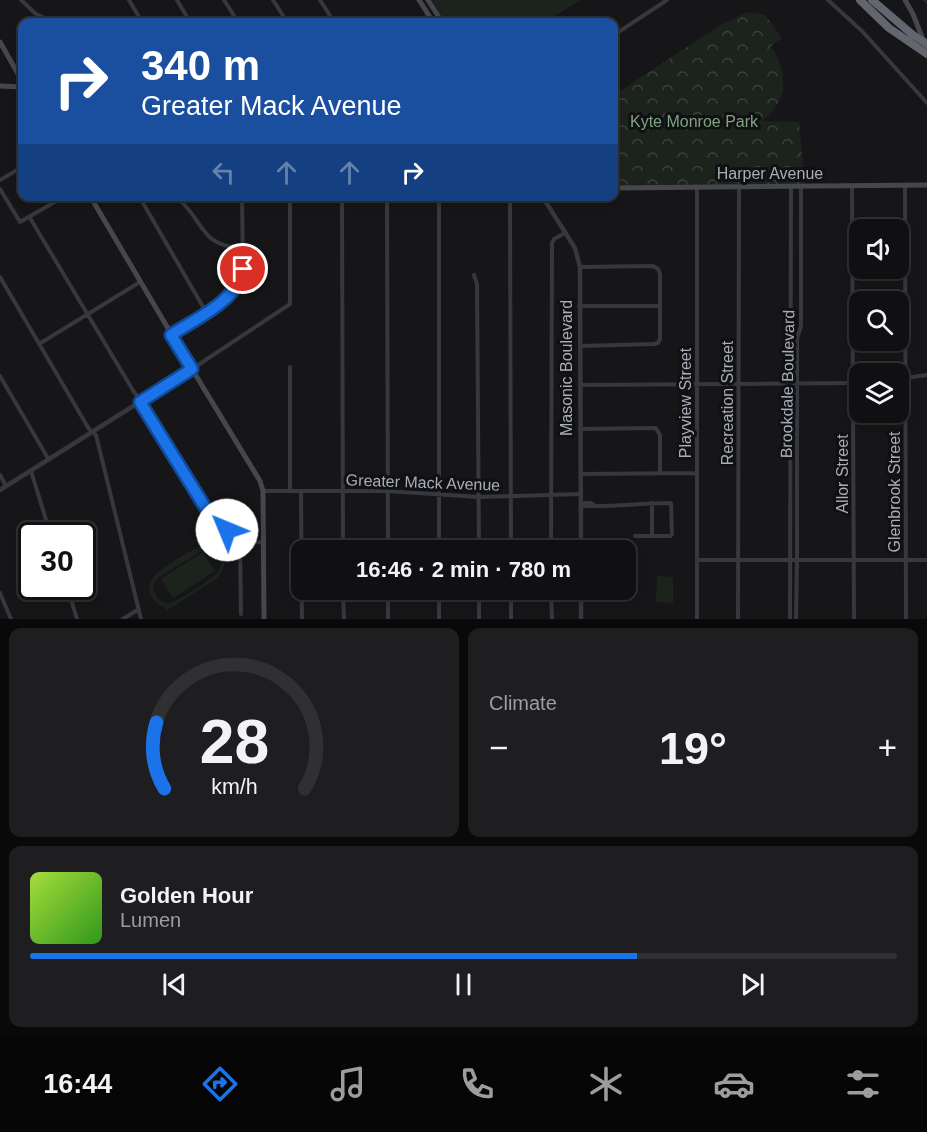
<!DOCTYPE html>
<meta charset="utf-8">
<style>
body{margin:0;font-family:Arial,sans-serif;background:#1e1e20;color:#f1f3f6;height:100vh;display:flex;flex-direction:column;font-size:22px;white-space:nowrap}
*{box-sizing:border-box;margin:0}
p{font-size:20px;color:#9c9d9f}
.icon{flex:none;width:33px;height:33px;fill:none;stroke:currentColor;stroke-width:2;stroke-linecap:round;stroke-linejoin:round}
.map{position:relative;height:619px;overflow:hidden}
.details{display:flex;flex-direction:column;gap:9px;padding:9px;background:#09090a;flex:1}
.details>*{flex:none}
.top-card{position:absolute;left:18px;top:18px;width:600px;height:183px;border-radius:12px;box-shadow:0 3px 9px #0003,0 0 0 2px #303032;background:#1a4fa0;color:#fff;overflow:hidden}
.tools{position:absolute;left:849px;top:219px;display:grid;gap:12px}
.tools a{display:grid;place-items:center;width:60px;height:60px;border-radius:12px;background:#101012;box-shadow:0 3px 9px #0003,0 0 0 2px #303032;font-size:30px}
.speed{position:absolute;left:18px;top:522px;display:flex;gap:12px;font-size:30px;font-weight:700;text-align:center}
.speed>*{display:grid;place-content:center;width:78px;height:78px;border-radius:50%;background:#101012;box-shadow:0 3px 9px #0003,0 0 0 2px #303032;line-height:1}
.speed .limit{border:3px solid #111;border-radius:9px;background:#fff;color:#111}
.pin{position:absolute;display:grid;place-items:center;width:51px;height:51px;color:#fff;margin:-26px;border:3px solid #fff;border-radius:50%;box-shadow:0 2px 6px #0007}
.me{position:absolute;width:66px;margin:-33px;rotate:315deg;stroke-linejoin:round;filter:drop-shadow(0 0 4px #0008)}
.turn{display:flex;align-items:center;gap:21px;height:126px;padding:0 24px;font-size:27px}
.turn .icon{width:78px;height:78px;stroke-width:2.5}
.turn b{display:block;font-size:42px;line-height:51px}
.lanes{display:flex;align-items:center;height:57px;padding:0 24px;background:#0003;justify-content:center;gap:30px;direction:ltr}
.lanes .off{opacity:.35}
.big{font-size:45px;font-weight:700;line-height:1.1}
.details .tile{flex:1;display:flex;flex-direction:column;justify-content:center;gap:9px;min-width:0;padding:0 21px;border-radius:12px;background:#1e1e20}
.details .dial{align-items:center;gap:0}
.dial svg{height:156px;overflow:visible;fill:none;stroke:#303032;stroke-width:7;stroke-linecap:round;text-anchor:middle}
.dial text{fill:#f1f3f6;stroke:none}
.song{display:flex;align-items:center;gap:18px}
.cover{width:72px;height:72px;border-radius:9px;background:linear-gradient(135deg,hsl(80 70% 55%),hsl(110 70% 35%))}
.played{height:6px;border-radius:3px;background:linear-gradient(90deg,#1a73e8 70%,#303032 70%)}
.keys{display:flex;justify-content:space-around;direction:ltr}
.heat{display:flex;justify-content:space-between;align-items:center;font-size:33px;direction:ltr}
.details .tiles{flex:1;display:grid;gap:9px;grid-template-columns:1fr 1fr}
.tile:last-child{grid-column:span 2}
.trip{position:absolute;left:291px;top:540px;width:345px;height:60px;border-radius:12px;background:#101012;box-shadow:0 3px 9px #0003,0 0 0 2px #303032;font-weight:700;line-height:60px;text-align:center}
.tab-bar{display:flex;height:96px;justify-content:space-around;align-items:center;background:#060607;color:#9c9d9f}
.tab-bar .icon{width:42px;height:42px}
.tab-bar .selected{color:#1a73e8}
.tab-bar b{font-size:27px;color:#f1f3f6}
.map>svg:first-child{display:block}
</style>
<div class="map">
<svg width="927" height="619" viewBox="0 0 927 619">
<defs>
<pattern id="park-crowns" width="20" height="18" patternUnits="userSpaceOnUse" patternTransform="scale(1.5)"><rect width="20" height="18" fill="#1c231d"/><path d="M2 6a3 3 0 1 1 6 0M12 15a3 3 0 1 1 6 0" fill="none" stroke="#3a403c"/></pattern>
</defs>
<rect width="100%" height="100%" fill="#161618"/>
<!-- grass -->
<path fill="#1c231d" fill-rule="evenodd" d="M432,0H581L545,22H445Z
M205,545C224,546 231,566 216,579L166,611L165,607C152,603 144,590 153,578C160,568 193,548 205,545ZM205,549C216,550 226,561 218,572C213,579 177,602 169,603C164,604 161,601 157,598L153,588L155,581L159,577Z
M203,552L215,571L173,598L161,579Z
M657,576L673,577V603L656,602Z"/>
<!-- park -->
<path fill="url(#park-crowns)" d="M748,12L765,15L782,38L771,46C788,72 789,102 762,121L799,122L805,186L614,188V95L722,24Z"/>
<g fill="none" stroke-linecap="round" stroke-linejoin="round">
<!-- stream -->
<path stroke="#2c353c" stroke-width="1.5" d="M924,0L927,3"/>
<!-- minor -->
<path stroke="#37383d" stroke-width="4" d="M21,0L36,14L54,22
M129,0L142,22
M177,0L190,22
M224,0L238,22
M273,0L287,22
M320,0L334,22
M828,0L862,31L927,103
M614,35L667,0
M0,180L22,167
M852,186L854,619
M905,186L906,619
M0,189L20,222L65,196
M139,196L206,312
M175,196C204,218 198,246 242,248
M342,196L343,550
M387,196L388,550
M439,196V550
M510,196L511,550
M30,218L134,392L143,404L213,520L219,528L227,530
M474,275L477,284L479,550
M0,277L89,429L96,435L141,619
M579,306H660
M171,335L228,298L240,282L243,269L242,196
M39,344L140,282
M580,346L654,344L658,343L660,339V274L658,269L653,266L580,267
M290,367V491
M192,369L290,304V196
M0,376L49,460
M898,379L927,375
M580,385L860,383
M580,429L656,428L660,435V473
M31,471L51,536
M581,474L697,473
M0,475L6,486
M263,491H387L479,497L581,494
M301,491L302,619
M581,506H595L591,503H581
M595,506C621,506 645,503 671,503L672,534L670,536H635
M652,536V503
M551,550L552,243L554,239L565,233
M697,560H927
M67,586L77,619
M343,590L344,619
M388,590V619
M551,590L552,619
M0,593L11,619
M241,614L240,543L264,542
M123,619L139,609
M439,619V590
M479,619V590
M511,619V590
M697,619V187
M738,619L739,187
M790,619L791,186
M796,619L797,559V338L801,326V186"/>
<!-- tertiary -->
<path stroke="#37383d" stroke-width="4.5" d="M542,196L575,248L580,267L581,550
M0,490L192,369
M581,619V590"/>
<!-- secondary -->
<path stroke="#45474d" stroke-width="5" d="M419,0L433,22
M428,0L442,22
M905,0L913,14L927,50
M0,42L22,81
M0,86L22,87
M614,188L927,185
M90,196L192,369L260,481L263,491L264,619"/>
<!-- motorway -->
<path stroke="#63666e" stroke-width="8" d="M860,0L889,28L927,54
M872,0L913,35"/>
<!-- motorway-bridge -->
<path stroke="#63666e" stroke-width="8" d="M913,35L927,44"/>
</g>
<g fill="none" stroke-linecap="round" stroke-linejoin="round">
<!-- route casing -->
<g stroke="#114b97" stroke-width="15">
<path id="route" d="M227,530L219,528L213,520L140,402L192,369L171,335C195,319 239,300 243,269"/>
</g>
<!-- route -->
<use href="#route" stroke="#1a73e8" stroke-width="10"/>
</g>
<g text-anchor="middle" stroke-width="6" stroke-linejoin="round" paint-order="stroke">
<!-- park labels -->
<g font-size="16" fill="#7fa381" stroke="#111113">
<text x="694" y="127">Kyte Monroe Park</text>
</g>
<!-- street labels -->
<g font-size="16" fill="#a8adb8" stroke="#111113">
<text x="770" y="179">Harper Avenue</text>
<text transform="translate(566 368) rotate(-90)" y="6">Masonic Boulevard</text>
<text transform="translate(787 384) rotate(-89)" y="6">Brookdale Boulevard</text>
<text transform="translate(685 403) rotate(-90)" y="6">Playview Street</text>
<text transform="translate(727 403) rotate(-90)" y="6">Recreation Street</text>
<text transform="translate(842 474) rotate(-90)" y="6">Allor Street</text>
<text transform="translate(423 482) rotate(2)" y="6">Greater Mack Avenue</text>
<text transform="translate(894 492) rotate(-90)" y="6">Glenbrook Street</text>
</g>
</g>
</svg>
<div class="tools">
<a><svg class="icon" aria-label="sound" viewBox="0 0 24 24"><path d="M4 9h4l5-4v14l-5-4H4zM17 9q2 3 0 6"/></svg></a>
<a><svg class="icon" aria-label="search" viewBox="0 0 24 24"><circle cx="10" cy="10" r="6"/><path d="M15 15l6 6"/></svg></a>
<a><svg class="icon" aria-label="layers" viewBox="0 0 24 24"><path d="M12 4l9 5-9 5-9-5zM3 14l9 5 9-5"/></svg></a>
</div>
<div class="speed"><div class="limit">30</div></div>
<div class="pin" style="left:243px;top:269px;background:#d93025"><svg class="icon" aria-label="arrive" viewBox="0 0 24 24"><path d="M6 21V4h12l-3 4 3 4H6"/></svg></div>
<svg class="me" style="left:227px;top:530px" viewBox="-20 -20 40 40"><circle r="19" fill="#fff"/><path d="M0-13L10 11 0 6-10 11z" fill="#1a73e8"/></svg>
<div class="trip">16:46 · 2 min · 780 m</div>
<div class="top-card">
<div class="turn"><svg class="icon" aria-label="right" viewBox="0 0 24 24"><path d="M7 20v-9h11M14 6l5 5-5 5"/></svg><div><b>340 m</b>Greater Mack Avenue</div></div>
<div class="lanes"><svg class="icon off" aria-label="left" viewBox="0 0 24 24"><path d="M17 20v-9H6M10 6l-5 5 5 5"/></svg><svg class="icon off" aria-label="ahead" viewBox="0 0 24 24"><path d="M12 20V5M6 11l6-6 6 6"/></svg><svg class="icon off" aria-label="ahead" viewBox="0 0 24 24"><path d="M12 20V5M6 11l6-6 6 6"/></svg><svg class="icon" aria-label="right" viewBox="0 0 24 24"><path d="M7 20v-9h11M14 6l5 5-5 5"/></svg></div>
</div>
</div>
<section class="details">
<div class="tiles">
<div class="tile dial"><svg viewBox="0 0 100 80">
<path d="M14 69A42 42 0 1 1 86 69"/>
<path d="M14 69A42 42 0 0 1 10 35" stroke="#1a73e8"/>
<text x="50" y="56" font-size="32" font-weight="700">28</text>
<text x="50" y="72" font-size="11">km/h</text>
</svg></div>
<div class="tile"><p>Climate</p>
<div class="heat"><a>−</a><b class="big">19°</b><a>+</a></div>
</div>
<div class="tile">
<div class="song"><i class="cover"></i><div><b>Golden Hour</b><p>Lumen</p></div></div>
<div class="played"></div>
<div class="keys"><svg class="icon" aria-label="previous" viewBox="0 0 24 24"><path d="M18 5L8 12l10 7zM5 5v14"/></svg><svg class="icon" aria-label="pause" viewBox="0 0 24 24"><path d="M8 5v14M16 5v14"/></svg><svg class="icon" aria-label="next" viewBox="0 0 24 24"><path d="M6 5l10 7-10 7zM19 5v14"/></svg></div>
</div>
</div>
</section>
<nav class="tab-bar">
<b>16:44</b>
<svg class="icon selected" aria-label="directions" viewBox="0 0 24 24"><path d="M12 3l9 9-9 9-9-9zM9 14v-3h6M13 9l2 2-2 2"/></svg>
<svg class="icon" aria-label="music" viewBox="0 0 24 24"><path d="M9 18V5l10-2v13"/><circle cx="6" cy="18" r="3"/><circle cx="16" cy="16" r="3"/></svg>
<svg class="icon" aria-label="phone" viewBox="0 0 24 24"><path d="M5 4h4l2 5-3 2q2 4 5 5l2-3 5 2v4C11 20 4 13 5 4z"/></svg>
<svg class="icon" aria-label="climate" viewBox="0 0 24 24"><path d="M12 3v18M4 7l16 10M4 17L20 7"/></svg>
<svg class="icon" aria-label="car" viewBox="0 0 24 24"><path d="M5 17H2v-5l4-1 3-4h7l3 4 3 1v5h-3M9 17h6M6 11h13"/><circle cx="7" cy="17" r="2"/><circle cx="17" cy="17" r="2"/></svg>
<svg class="icon" aria-label="filters" viewBox="0 0 24 24"><path d="M4 7h16M4 17h16"/><circle cx="9" cy="7" r="2"/><circle cx="15" cy="17" r="2"/></svg>
</nav>
